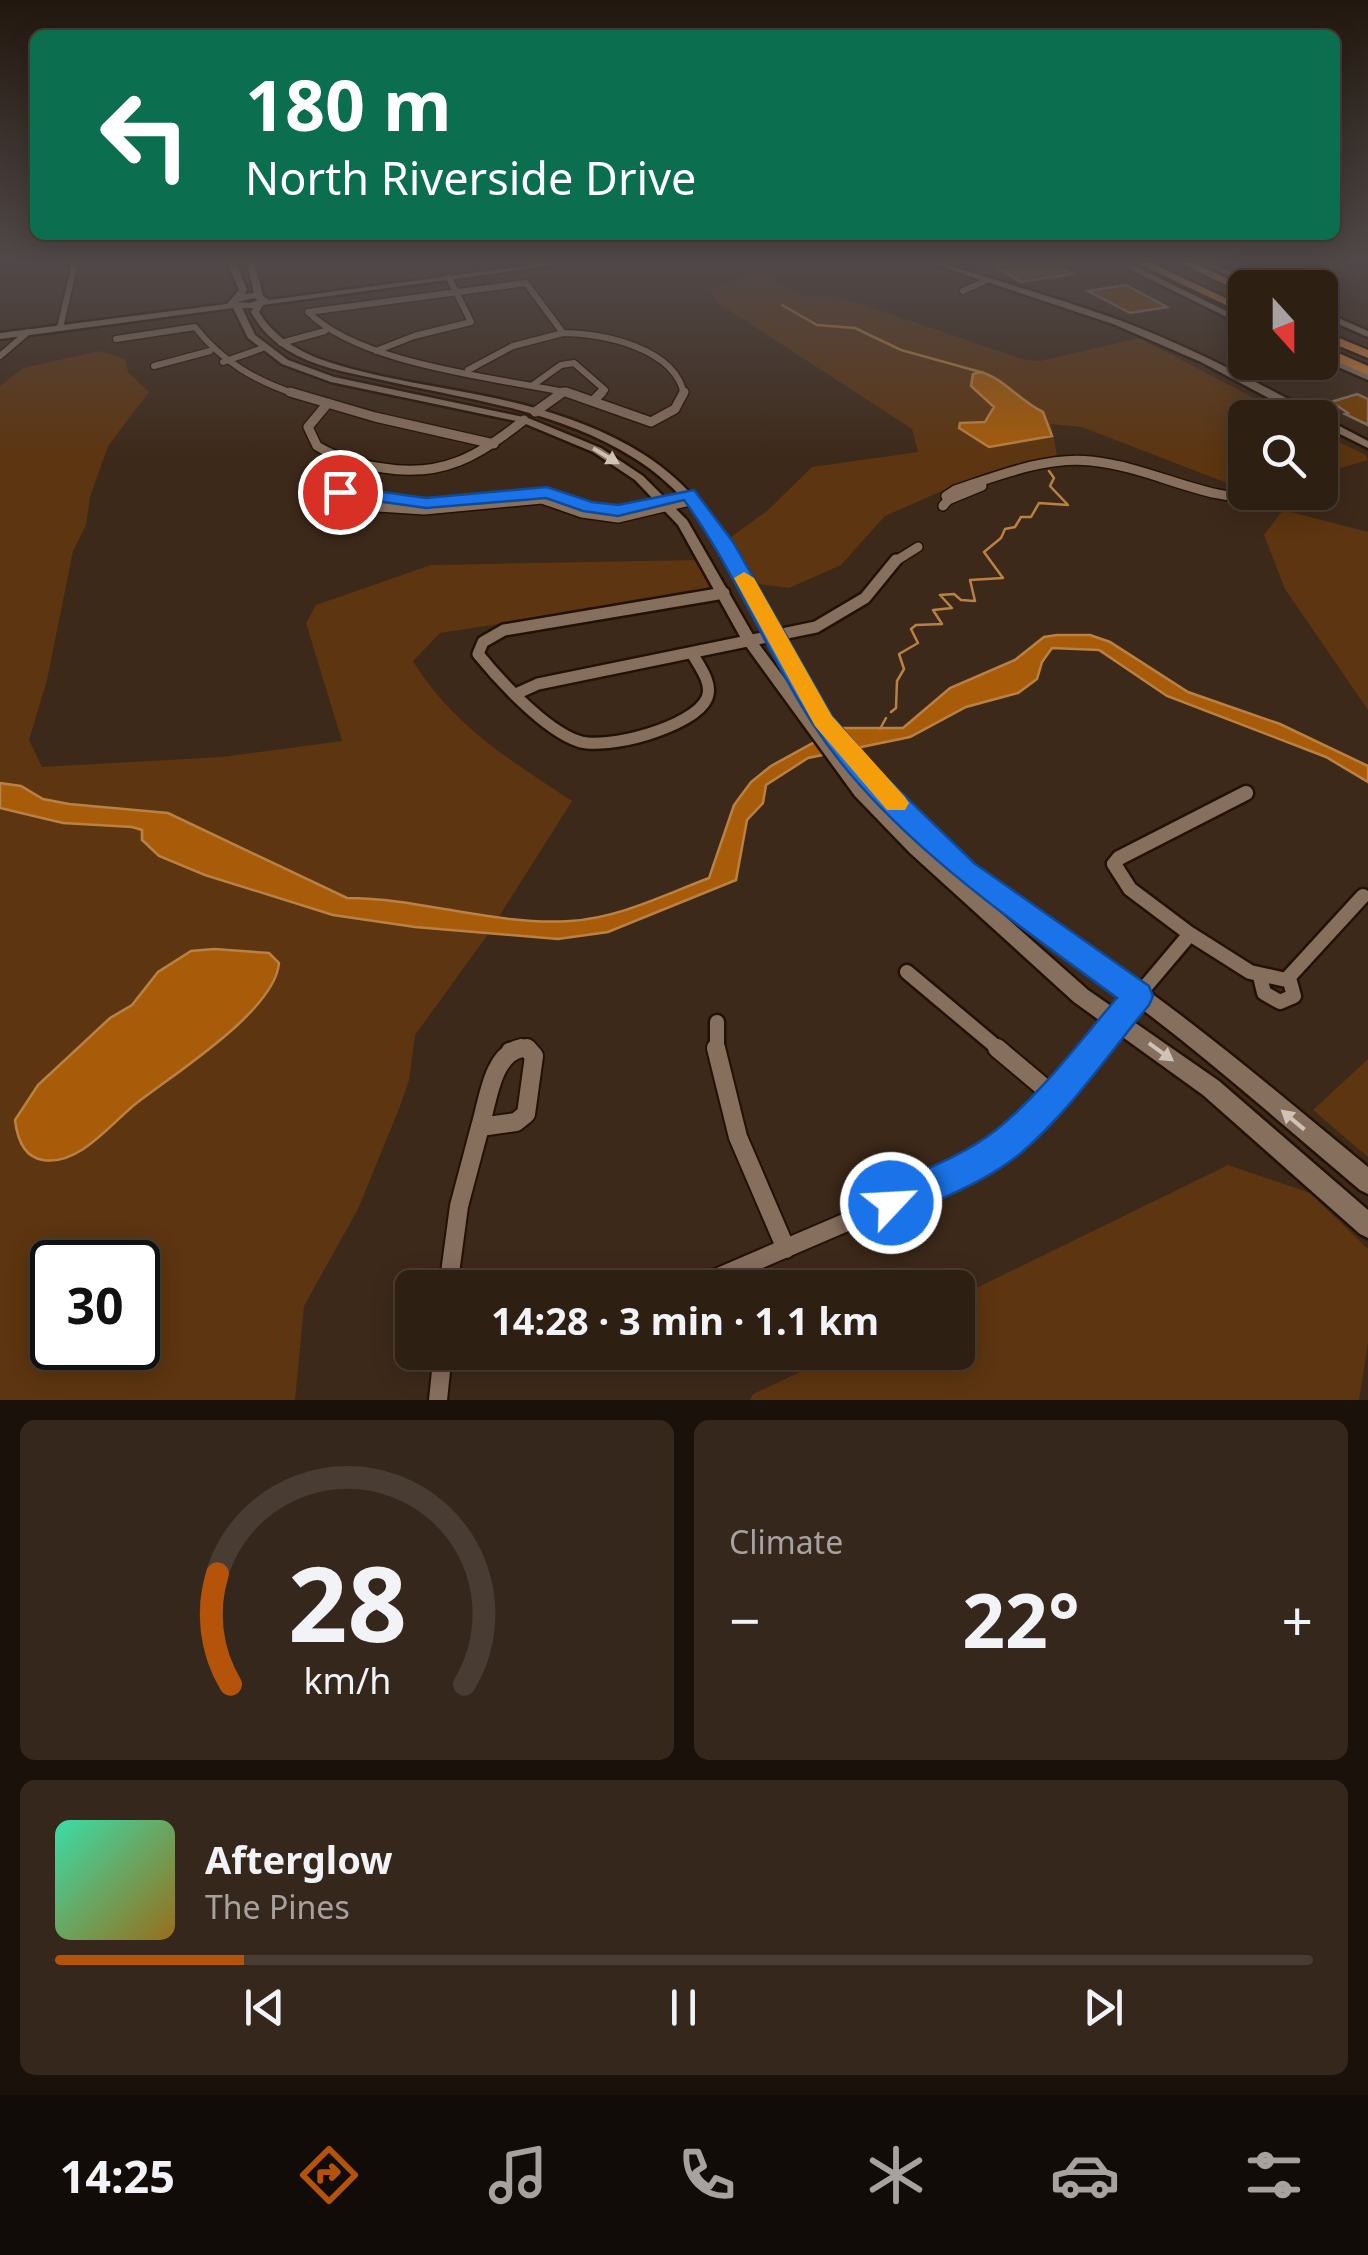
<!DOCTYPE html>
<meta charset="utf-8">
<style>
body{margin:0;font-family:"Noto Sans",sans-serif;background:#36271c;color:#f1f3f6;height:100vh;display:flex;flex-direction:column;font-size:38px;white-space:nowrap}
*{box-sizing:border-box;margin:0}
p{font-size:32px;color:#a7a2a0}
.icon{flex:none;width:55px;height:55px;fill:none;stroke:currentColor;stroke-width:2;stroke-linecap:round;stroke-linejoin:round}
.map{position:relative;height:1400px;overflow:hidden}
.drawer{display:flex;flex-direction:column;gap:20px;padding:20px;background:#19110a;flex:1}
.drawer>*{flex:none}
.banner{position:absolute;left:30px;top:30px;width:1310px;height:210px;border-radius:15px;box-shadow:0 5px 25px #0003,0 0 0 2px #493d33;background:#0b6e4f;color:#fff;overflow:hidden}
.needle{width:65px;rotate:159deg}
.tools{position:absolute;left:1228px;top:270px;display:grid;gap:20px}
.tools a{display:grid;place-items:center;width:110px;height:110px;border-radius:15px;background:#2e1f13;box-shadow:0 5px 25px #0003,0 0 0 2px #493d33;font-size:50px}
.speed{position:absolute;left:30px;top:1240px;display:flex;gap:20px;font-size:50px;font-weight:700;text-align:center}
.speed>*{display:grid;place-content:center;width:130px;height:130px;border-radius:50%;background:#2e1f13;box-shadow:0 5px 25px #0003,0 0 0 2px #493d33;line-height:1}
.speed .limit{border:5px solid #111;border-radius:15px;background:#fff;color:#111}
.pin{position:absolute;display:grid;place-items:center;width:85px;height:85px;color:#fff;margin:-42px;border:5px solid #fff;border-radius:50%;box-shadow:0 2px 10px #0007}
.me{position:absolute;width:110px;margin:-55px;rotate:65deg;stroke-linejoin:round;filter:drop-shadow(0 0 8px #0008)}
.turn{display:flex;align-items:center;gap:35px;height:210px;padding:0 50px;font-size:45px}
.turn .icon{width:130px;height:130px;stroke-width:2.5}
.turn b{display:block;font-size:70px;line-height:85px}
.big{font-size:75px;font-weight:700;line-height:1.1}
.drawer .card{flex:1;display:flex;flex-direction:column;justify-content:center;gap:15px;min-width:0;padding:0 35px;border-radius:15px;background:#36271c}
.drawer .dial{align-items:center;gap:0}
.dial svg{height:260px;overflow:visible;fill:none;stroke:#493d33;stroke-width:7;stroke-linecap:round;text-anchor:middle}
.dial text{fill:#f1f3f6;stroke:none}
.song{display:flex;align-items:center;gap:30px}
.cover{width:120px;height:120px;border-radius:15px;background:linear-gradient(135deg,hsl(160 70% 55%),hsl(40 70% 35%))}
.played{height:10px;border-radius:5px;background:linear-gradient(90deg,#b45309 15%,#493d33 15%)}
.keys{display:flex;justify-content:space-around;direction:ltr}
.heat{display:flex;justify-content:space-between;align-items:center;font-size:55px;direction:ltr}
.drawer .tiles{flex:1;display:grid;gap:20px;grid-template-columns:1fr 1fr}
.card:last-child{grid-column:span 2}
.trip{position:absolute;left:395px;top:1270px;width:580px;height:100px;border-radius:15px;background:#2e1f13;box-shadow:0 5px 25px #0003,0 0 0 2px #493d33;font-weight:700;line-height:100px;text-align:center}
.menu{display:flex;height:160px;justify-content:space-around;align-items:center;background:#120c08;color:#a7a2a0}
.menu .icon{width:70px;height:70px}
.menu .on{color:#b45309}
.menu b{font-size:45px;color:#f1f3f6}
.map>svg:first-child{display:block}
</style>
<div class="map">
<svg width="1368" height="1400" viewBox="0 0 1368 1400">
<rect width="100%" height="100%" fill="#3d2919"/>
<!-- green -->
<path fill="#5d3510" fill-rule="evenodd" d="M751,276L768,277L803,295L837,296L1025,360L1040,361L1139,338L1291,417L1245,418V490L1082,427L1051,424L1057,455L951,487L885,516L841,565L789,588L759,584L731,537L767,511L812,467L918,452L912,429L718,303L710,289Z
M100,351L125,359L128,372L149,392L108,446L90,497L86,525L73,551L47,680L29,740L42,767L222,757L342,741L306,623L316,605L431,565L695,560L712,591L440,633L413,661C452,725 510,760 572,801L486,937L415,1035L409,1080L399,1109L358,1209L304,1306L295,1400H0V386L23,368ZM52,1262H138V1348H52Z
M1320,433L1366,455L1368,460L1320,474Z
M1283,510L1368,532V710L1285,589L1264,535Z
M1367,1060H1368V1157L1313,1110Z
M1228,1165L1310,1193L1368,1249V1343L1359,1400H750L753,1394L841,1353L958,1352V1297Z"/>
<!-- water -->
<path fill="#a85c09" stroke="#ba8144" stroke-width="2.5" d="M981,372C1003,378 1021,402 1043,412L1052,436L989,447L959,428L960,423L985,422L994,407L971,386L973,374Z
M1057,635H1090L1110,642L1188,692L1280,724L1368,766V782L1326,757L1167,696L1099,650L1052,648L1042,662L1037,679L1018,693L966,707L910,737L808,758L766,785L763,803L747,820L736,880L608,932L558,939L415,927L333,915L205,875L159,856L142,840V830L132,827L63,823L0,808V783L21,786L43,799L69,804L168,813L347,898C422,898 495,926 570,921C619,918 664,895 709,878L734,805L751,782L771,766L840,728H903L950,688L1015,660L1044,637Z
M214,949L269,953L279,963C275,1012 170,1076 133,1106C110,1125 78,1166 43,1160C23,1157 17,1137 15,1120L38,1085L110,1018L132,1005L158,972L191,951Z"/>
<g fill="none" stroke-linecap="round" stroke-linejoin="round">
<!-- stream -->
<path stroke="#ba8144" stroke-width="2.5" d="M782,305L817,325L855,328L901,350L984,373
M891,712L896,708L897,681L904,669L899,654L918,643L911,629L916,625L942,624L933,610L952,608L940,595L954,594L961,600L975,601L970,580L1003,578L984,552L1001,538L1005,529L1015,527L1021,517H1031L1039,503L1068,505L1050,486L1054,478L1049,471
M880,729L886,718"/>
</g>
<!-- building -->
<path fill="#783f00" stroke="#8c7462" stroke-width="2.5" d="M1012,263H1051L1072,274L1021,282L993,266Z
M1126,285L1167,307L1130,313L1088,291Z
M1357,394L1368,399V425L1345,414L1348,413L1331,402Z"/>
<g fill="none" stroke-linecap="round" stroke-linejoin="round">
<!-- street-tunnel -->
<path stroke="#564334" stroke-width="9" stroke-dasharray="9 4" stroke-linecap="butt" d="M1273,498L1289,495"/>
<!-- street-far4 casing -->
<g stroke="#231103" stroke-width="9">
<path id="street-far4" d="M963,291L987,280
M60,328L75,263
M563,333L526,283L308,312C362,366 503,378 578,395
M563,333C602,333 676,348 684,395
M116,339L195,327C222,362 256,381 298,395
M281,343L325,331
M376,351L414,336L471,322L449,278
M0,356L28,332
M223,362L263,348
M154,366L210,351
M468,370L513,346L563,333
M533,385L561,365L574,363L605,390L600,395
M560,395L564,392"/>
</g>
<!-- street-far3 casing -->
<g stroke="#231103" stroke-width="12">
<path id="street-far3" d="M290,392L375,417L494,444
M566,392L651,422L675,409L684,392
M594,400L602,392
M328,403L308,427L317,446C337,458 360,465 383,468C442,478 479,456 524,420
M535,412L563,392
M542,492L601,510
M338,498L378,507L424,510L542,499L582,513L618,518L694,500
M948,500L982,486
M943,506L948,500L946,496L955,490C997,476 1047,456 1091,461C1157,468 1204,503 1273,498
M894,562L918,547"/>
</g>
<!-- street-far2 casing -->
<g stroke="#231103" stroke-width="16">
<path id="street-far2" d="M693,655C700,667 713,684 707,698C695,727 605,751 578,741C545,730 500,681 478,654L483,642L504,630L724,593
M518,693L538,684L816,627L865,598L896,560"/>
</g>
<!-- street-far1 casing -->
<g stroke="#231103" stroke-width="19">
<path id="street-far1" d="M1246,793L1119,858L1114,864L1130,889L1190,934L1250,972L1286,980L1363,896
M907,972L1000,1050
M1260,976L1264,993L1280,1002L1294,996L1289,978
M509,1050L526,1047L529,1050
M717,1050V1022
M1092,1050L1190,934"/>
</g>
<!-- street casing -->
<g stroke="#231103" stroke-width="22">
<path id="street" d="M522,1048C492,1053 488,1101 480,1127L516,1122L526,1114L534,1056L527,1048
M716,1048L738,1137L786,1249
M997,1048L1054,1096
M448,1288L459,1206L480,1127
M693,1288L891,1203L994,1152L1045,1106L1094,1048
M438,1400L443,1352"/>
</g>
<!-- secondary casing -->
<g stroke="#231103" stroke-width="5">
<path id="secondary" d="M228,263H236L247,290L244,294L254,293L247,263H255L263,296L269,300L548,263H571L263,305L259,312C272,334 294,349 317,358C383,382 456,387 524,405C565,416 607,431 643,454C730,509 761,608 812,691C837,732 870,769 904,802C975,874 1062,928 1143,987C1221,1044 1294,1106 1368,1167V1194L1360,1190C1284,1126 1210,1060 1131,1001C1025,921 927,859 842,754L867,788L922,843L1088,990L1219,1081L1368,1210V1238L1360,1234L1203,1095L1074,1002L910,853L855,796L743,642L678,525L635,480L593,452L521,422L331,382L282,364L248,338L233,308L0,339V333L227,304L239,290ZM254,298L258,300L250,303L237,302ZM242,308H253L251,312C260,328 271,340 287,350C313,366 344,372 373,378C420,389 468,397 515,409C556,420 598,435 634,458C728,516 756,630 814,718L756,640L687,520L643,476L601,448L528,418L334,377L288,360L255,335Z
M930,263H942C1001,282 1061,299 1119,320C1205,352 1287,399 1368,441V448L1320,424V418H1306L1201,362L1113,324Z
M1117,263H1128L1245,320V326Z
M1202,263H1213L1264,288H1252Z
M1320,310L1368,331V337L1320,316Z
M1320,353L1368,373V380L1320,359Z"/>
</g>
<!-- highway casing -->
<g stroke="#231103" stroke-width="5">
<path id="highway" d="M1137,263H1151L1245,307V314Z
M1180,263H1194L1248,288H1245V293L1241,292Z
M1320,330L1368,350V358L1320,338Z
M1320,345L1368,366V375L1320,354Z"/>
</g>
<!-- street-far4 -->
<use href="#street-far4" stroke="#876f5e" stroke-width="6"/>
<!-- street-far3 -->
<use href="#street-far3" stroke="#876f5e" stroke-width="9"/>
<!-- street-far2 -->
<use href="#street-far2" stroke="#876f5e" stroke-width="11"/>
<!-- street-far1 -->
<use href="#street-far1" stroke="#876f5e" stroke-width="14"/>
<!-- street -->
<use href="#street" stroke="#876f5e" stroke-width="18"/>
<!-- secondary -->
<use href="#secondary" fill="#876f5e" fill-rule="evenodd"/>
<!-- highway -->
<use href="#highway" fill="#cb7c36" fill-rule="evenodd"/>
</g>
<!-- one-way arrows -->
<defs><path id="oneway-solid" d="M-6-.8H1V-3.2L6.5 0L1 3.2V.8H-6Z" transform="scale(2.5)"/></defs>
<g fill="#d1c2b7">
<use href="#oneway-solid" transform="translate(606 456) rotate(31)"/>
<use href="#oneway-solid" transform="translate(1161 1052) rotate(36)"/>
<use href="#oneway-solid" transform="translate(1293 1120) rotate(-140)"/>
</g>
<!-- sky -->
<linearGradient id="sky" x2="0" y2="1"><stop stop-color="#22170e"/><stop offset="0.57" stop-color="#514949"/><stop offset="1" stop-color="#514949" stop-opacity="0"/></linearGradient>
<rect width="1368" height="459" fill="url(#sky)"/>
<!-- route -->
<path fill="#1a73e8" stroke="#114b97" stroke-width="2.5" d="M340,486L426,498L547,487L592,502L618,505L694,490L733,542L832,716L878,770L974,863L1149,986L1153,996L1149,1005C1108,1055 1070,1111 1021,1153C988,1181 943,1197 904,1216L891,1221L879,1216L874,1203L879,1190C918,1172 962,1157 996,1130C1042,1093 1079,1042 1117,998C1012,920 885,835 813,724C766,652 735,570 684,500L618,516L583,511L546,498L426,508L334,495L332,492Z"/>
<!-- slow -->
<path fill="#f59e0b" d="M744,572L754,578L832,716L905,797L909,803L905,810H887L815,726L734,578Z"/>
</svg>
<div class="tools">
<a><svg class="needle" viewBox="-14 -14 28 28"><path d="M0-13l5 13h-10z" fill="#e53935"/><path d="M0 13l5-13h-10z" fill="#a7a2a0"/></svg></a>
<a><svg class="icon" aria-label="search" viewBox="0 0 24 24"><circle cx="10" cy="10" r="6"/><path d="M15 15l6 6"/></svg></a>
</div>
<div class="speed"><div class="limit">30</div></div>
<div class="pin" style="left:340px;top:492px;background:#d93025"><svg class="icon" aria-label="arrive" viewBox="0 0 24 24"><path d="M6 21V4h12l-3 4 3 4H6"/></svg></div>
<svg class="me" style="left:891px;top:1203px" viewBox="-20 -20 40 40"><circle r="17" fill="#1a73e8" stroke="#fff" stroke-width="3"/><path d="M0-11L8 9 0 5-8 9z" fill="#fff"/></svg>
<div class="trip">14:28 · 3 min · 1.1 km</div>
<div class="banner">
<div class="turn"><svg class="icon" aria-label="left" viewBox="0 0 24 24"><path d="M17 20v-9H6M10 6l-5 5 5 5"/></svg><div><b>180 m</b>North Riverside Drive</div></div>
</div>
</div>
<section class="drawer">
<div class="tiles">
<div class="card dial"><svg viewBox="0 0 100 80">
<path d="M14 69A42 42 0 1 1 86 69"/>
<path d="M14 69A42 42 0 0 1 10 35" stroke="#b45309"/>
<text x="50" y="56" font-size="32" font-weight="700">28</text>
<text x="50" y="72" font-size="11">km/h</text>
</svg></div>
<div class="card"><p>Climate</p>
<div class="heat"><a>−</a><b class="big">22°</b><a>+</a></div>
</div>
<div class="card">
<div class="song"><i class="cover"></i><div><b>Afterglow</b><p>The Pines</p></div></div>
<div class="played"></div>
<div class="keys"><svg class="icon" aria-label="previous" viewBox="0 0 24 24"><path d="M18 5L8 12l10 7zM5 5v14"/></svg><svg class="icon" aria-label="pause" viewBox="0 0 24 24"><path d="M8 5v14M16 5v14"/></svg><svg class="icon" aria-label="next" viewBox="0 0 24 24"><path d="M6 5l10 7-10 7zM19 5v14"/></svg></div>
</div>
</div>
</section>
<nav class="menu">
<b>14:25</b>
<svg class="icon on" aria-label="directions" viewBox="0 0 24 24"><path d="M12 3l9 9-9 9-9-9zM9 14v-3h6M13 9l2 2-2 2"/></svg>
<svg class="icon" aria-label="music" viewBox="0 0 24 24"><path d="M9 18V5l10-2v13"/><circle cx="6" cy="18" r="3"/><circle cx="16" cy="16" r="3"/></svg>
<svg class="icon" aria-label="phone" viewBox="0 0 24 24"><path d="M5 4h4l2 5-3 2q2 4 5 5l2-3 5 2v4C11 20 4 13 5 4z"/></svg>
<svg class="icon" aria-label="climate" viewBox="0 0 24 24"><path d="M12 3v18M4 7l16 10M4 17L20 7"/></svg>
<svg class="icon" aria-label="car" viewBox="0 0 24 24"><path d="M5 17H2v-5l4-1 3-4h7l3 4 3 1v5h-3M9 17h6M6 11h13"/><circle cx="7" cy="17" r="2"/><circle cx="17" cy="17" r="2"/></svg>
<svg class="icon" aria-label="filters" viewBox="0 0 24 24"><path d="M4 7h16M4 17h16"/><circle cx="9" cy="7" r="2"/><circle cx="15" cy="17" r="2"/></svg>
</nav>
